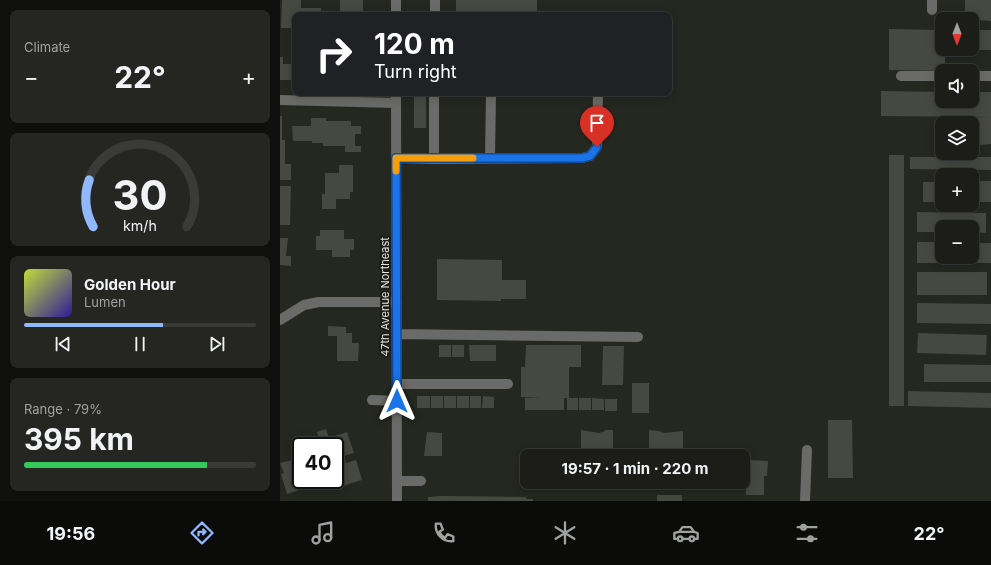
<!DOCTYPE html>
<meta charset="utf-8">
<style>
body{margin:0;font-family:Inter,sans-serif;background:#252622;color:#f1f3f6;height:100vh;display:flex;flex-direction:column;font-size:15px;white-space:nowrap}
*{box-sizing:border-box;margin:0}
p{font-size:13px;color:#a0a2a2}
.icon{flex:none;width:22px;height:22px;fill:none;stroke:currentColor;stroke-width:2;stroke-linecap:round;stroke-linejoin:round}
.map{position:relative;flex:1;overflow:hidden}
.panel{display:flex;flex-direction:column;gap:10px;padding:10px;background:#0f100e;width:280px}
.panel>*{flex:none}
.top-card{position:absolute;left:12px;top:12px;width:380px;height:84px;border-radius:8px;box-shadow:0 2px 10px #0003,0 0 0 1px #3a3b38;background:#202124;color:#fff;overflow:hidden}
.needle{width:26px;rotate:180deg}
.controls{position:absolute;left:655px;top:12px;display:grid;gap:8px}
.controls a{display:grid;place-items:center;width:44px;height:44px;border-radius:8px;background:#1c1d19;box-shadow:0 2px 10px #0003,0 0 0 1px #3a3b38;font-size:20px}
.speed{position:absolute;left:12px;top:437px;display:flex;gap:8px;font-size:20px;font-weight:700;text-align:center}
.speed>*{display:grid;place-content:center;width:52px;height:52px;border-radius:50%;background:#1c1d19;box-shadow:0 2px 10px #0003,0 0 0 1px #3a3b38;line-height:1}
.speed .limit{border:2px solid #111;border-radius:6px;background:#fff;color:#111}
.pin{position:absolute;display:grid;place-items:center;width:34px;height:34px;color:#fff;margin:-41px -17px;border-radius:50% 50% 50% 0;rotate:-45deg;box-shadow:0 0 4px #0007}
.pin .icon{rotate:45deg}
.me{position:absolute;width:44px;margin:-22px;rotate:0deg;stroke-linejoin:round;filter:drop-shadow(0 0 3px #0008)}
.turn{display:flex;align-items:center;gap:14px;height:84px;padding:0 16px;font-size:18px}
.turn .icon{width:52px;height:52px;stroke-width:2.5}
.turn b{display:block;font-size:28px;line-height:34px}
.big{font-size:30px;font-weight:700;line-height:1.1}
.panel .card{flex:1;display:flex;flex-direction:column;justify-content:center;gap:6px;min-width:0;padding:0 14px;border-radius:8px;background:#252622}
.panel .dial{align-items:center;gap:0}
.dial svg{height:104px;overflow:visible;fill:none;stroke:#3a3b38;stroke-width:7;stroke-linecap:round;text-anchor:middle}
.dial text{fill:#f1f3f6;stroke:none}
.song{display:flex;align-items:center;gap:12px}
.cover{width:48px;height:48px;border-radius:6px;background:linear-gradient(135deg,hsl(70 70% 55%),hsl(250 70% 35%))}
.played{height:4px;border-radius:2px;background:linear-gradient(90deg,#8fb8fd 60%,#3a3b38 60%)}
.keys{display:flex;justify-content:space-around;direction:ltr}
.heat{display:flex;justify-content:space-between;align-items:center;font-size:22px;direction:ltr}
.charge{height:6px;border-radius:3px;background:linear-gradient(90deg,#34c759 79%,#3a3b38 0)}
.trip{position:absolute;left:240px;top:449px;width:230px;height:40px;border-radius:8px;background:#1c1d19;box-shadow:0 2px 10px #0003,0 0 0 1px #3a3b38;font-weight:700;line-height:40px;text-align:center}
.menu{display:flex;height:64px;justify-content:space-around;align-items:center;background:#0b0c0a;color:#a0a2a2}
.menu .icon{width:28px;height:28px}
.menu .selected{color:#8fb8fd}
.menu b{font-size:18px;color:#f1f3f6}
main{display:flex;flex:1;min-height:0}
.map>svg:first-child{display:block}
</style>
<main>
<section class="panel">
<div class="card"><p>Climate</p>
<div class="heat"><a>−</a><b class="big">22°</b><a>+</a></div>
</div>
<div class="card dial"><svg viewBox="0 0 100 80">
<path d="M14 69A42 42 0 1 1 86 69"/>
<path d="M14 69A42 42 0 0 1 11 33" stroke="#8fb8fd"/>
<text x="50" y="56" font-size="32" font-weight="700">30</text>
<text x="50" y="72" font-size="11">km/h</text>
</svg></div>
<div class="card">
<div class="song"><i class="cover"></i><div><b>Golden Hour</b><p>Lumen</p></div></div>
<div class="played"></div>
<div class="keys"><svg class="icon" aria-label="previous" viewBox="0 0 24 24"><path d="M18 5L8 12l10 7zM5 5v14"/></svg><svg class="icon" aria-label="pause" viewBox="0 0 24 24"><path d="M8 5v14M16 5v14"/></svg><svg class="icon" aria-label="next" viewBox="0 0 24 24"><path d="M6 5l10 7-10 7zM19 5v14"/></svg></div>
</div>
<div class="card"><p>Range · 79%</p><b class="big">395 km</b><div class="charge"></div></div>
</section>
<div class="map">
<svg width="711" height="501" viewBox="0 0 711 501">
<rect width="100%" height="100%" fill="#252721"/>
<!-- building -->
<path fill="#464842" d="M2,0H21V8H41V15H15V28H1Z
M60,0H83V15H60Z
M176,0H257V15H176Z
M685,0H711V21L685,19Z
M609,29L662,30V49H665V71L609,70Z
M692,30H711V50H692Z
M0,57H3V64H13L12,80H0Z
M601,91L662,92V101H692V92H711V144L700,145L699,136H692V123H677V118L708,117L601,116Z
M134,93H146V128H134Z
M0,116H2V140H5V164H11V180H0Z
M31,118H46V121H71V126H81V134H75V146H81V152H65V146H43V143H32V141H13L12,126H31Z
M609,155H624V406H609Z
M630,157H711V170L630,169Z
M59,165H73V192H70V199H56V209H42V194H45V173H59Z
M692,181H711V202H692Z
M643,182H662V202H643Z
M0,186H11L10,225H0Z
M637,212L706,213V233L692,232V227H662V232H637Z
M40,230H64V239H74V250H70V257H52V250H36V236H40Z
M0,238H8L6,256H11V266L0,265Z
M637,242H662V257H692V243H711V263H637Z
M157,259L222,260V280H246V299H221V301L157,300Z
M637,272H707V295H637Z
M637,303L711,304V324L637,323Z
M48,326L66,327V333H72V343H79L78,361H57V336H48Z
M638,333L707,335L706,355L637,353Z
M159,345H171V357H159Z
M172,345H184V357H172Z
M189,345H216V361H190Z
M246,345H301V367H289V398H284V410H245V398H261L241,397V367H245Z
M323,346H344L343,385H322Z
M644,364L711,365V382H644Z
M352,383H369V413H352Z
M628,391L711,393V408L628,406Z
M137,396H150V408H137Z
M151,396H163V408H151Z
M164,396H176V408H164Z
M177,396H189V408H177Z
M190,396H201V408H190Z
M203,396L214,397V408H202Z
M287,398H298V410H287Z
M299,398H311V410H299Z
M312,398L324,399V410H312Z
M325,399H337V411H325Z
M548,420H572L573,478H548Z
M46,429L49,438L67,432L74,453L64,456L66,463L76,460L82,480L59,487L55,476V446H41L37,432Z
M301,430L319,433L325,431V430H333V455H301Z
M369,430L379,431L384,433L403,431V455H369Z
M147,432L162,433V456H144Z
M21,458V480H51L7,494L1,474L4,473L0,463Z
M467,460L488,461L487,476H484V495H466Z
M377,495H402V501H377Z
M161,496L246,497V499H253V501H148V497Z"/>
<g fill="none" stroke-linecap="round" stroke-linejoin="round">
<!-- minor -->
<path stroke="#6a6b68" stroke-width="10" d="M116,0V15
M652,10V0
M155,15V0
M621,76H662
M692,76H711
M116,93L117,501
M0,100L116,103
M116,158L154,159V93
M210,158L211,93
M154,159L302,158L310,156L317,147L318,93
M0,320L24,305L39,302H117
M117,334L358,337
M117,384H228
M92,400L117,401
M117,481H141
M525,501L527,450"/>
</g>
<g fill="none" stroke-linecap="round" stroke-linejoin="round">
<!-- route casing -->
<g stroke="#114b97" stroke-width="10">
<path id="route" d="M117,401L116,158H302L310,156L317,147"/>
</g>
<!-- route -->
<use href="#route" stroke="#1a73e8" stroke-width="7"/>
<!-- slow -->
<path stroke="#f59e0b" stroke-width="7" d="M116,171V158H193"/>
</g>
<g text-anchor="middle" stroke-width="4" stroke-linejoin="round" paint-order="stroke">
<!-- street labels -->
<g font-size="11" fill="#e3e4e1" stroke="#1c1d18">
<text transform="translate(105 297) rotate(-90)" y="4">47th Avenue Northeast</text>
</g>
</g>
</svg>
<div class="controls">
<a><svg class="needle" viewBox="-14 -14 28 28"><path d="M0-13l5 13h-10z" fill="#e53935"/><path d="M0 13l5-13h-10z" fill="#a0a2a2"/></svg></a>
<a><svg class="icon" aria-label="sound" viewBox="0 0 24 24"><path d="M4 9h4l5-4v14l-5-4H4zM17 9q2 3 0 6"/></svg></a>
<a><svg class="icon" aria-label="layers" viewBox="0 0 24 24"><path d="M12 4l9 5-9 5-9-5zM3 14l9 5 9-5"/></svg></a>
<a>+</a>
<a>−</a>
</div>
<div class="speed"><div class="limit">40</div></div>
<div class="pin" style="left:317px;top:147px;background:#d93025"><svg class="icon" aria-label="arrive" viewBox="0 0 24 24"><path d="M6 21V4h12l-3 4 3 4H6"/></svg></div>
<svg class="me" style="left:117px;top:401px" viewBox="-20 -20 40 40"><path d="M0-17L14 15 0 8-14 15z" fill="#1a73e8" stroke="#fff" stroke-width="4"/></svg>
<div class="trip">19:57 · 1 min · 220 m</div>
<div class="top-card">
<div class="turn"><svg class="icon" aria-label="right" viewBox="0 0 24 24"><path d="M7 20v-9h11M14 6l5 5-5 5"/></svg><div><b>120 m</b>Turn right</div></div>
</div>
</div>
</main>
<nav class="menu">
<b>19:56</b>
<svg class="icon selected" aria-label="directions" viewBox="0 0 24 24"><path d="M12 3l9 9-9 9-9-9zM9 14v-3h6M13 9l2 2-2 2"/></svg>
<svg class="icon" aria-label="music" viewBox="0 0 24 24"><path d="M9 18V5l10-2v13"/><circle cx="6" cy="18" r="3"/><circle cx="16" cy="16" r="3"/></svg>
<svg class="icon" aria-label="phone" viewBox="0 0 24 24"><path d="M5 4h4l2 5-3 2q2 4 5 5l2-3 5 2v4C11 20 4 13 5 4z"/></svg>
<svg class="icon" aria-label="climate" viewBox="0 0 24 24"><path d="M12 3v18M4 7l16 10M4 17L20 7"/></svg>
<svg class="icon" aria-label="car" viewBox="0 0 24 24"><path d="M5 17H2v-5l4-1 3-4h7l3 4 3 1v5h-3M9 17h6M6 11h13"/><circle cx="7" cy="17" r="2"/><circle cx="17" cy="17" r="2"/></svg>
<svg class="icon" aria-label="filters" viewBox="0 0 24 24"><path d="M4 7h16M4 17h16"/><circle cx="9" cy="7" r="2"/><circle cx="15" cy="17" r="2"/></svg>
<b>22°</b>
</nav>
